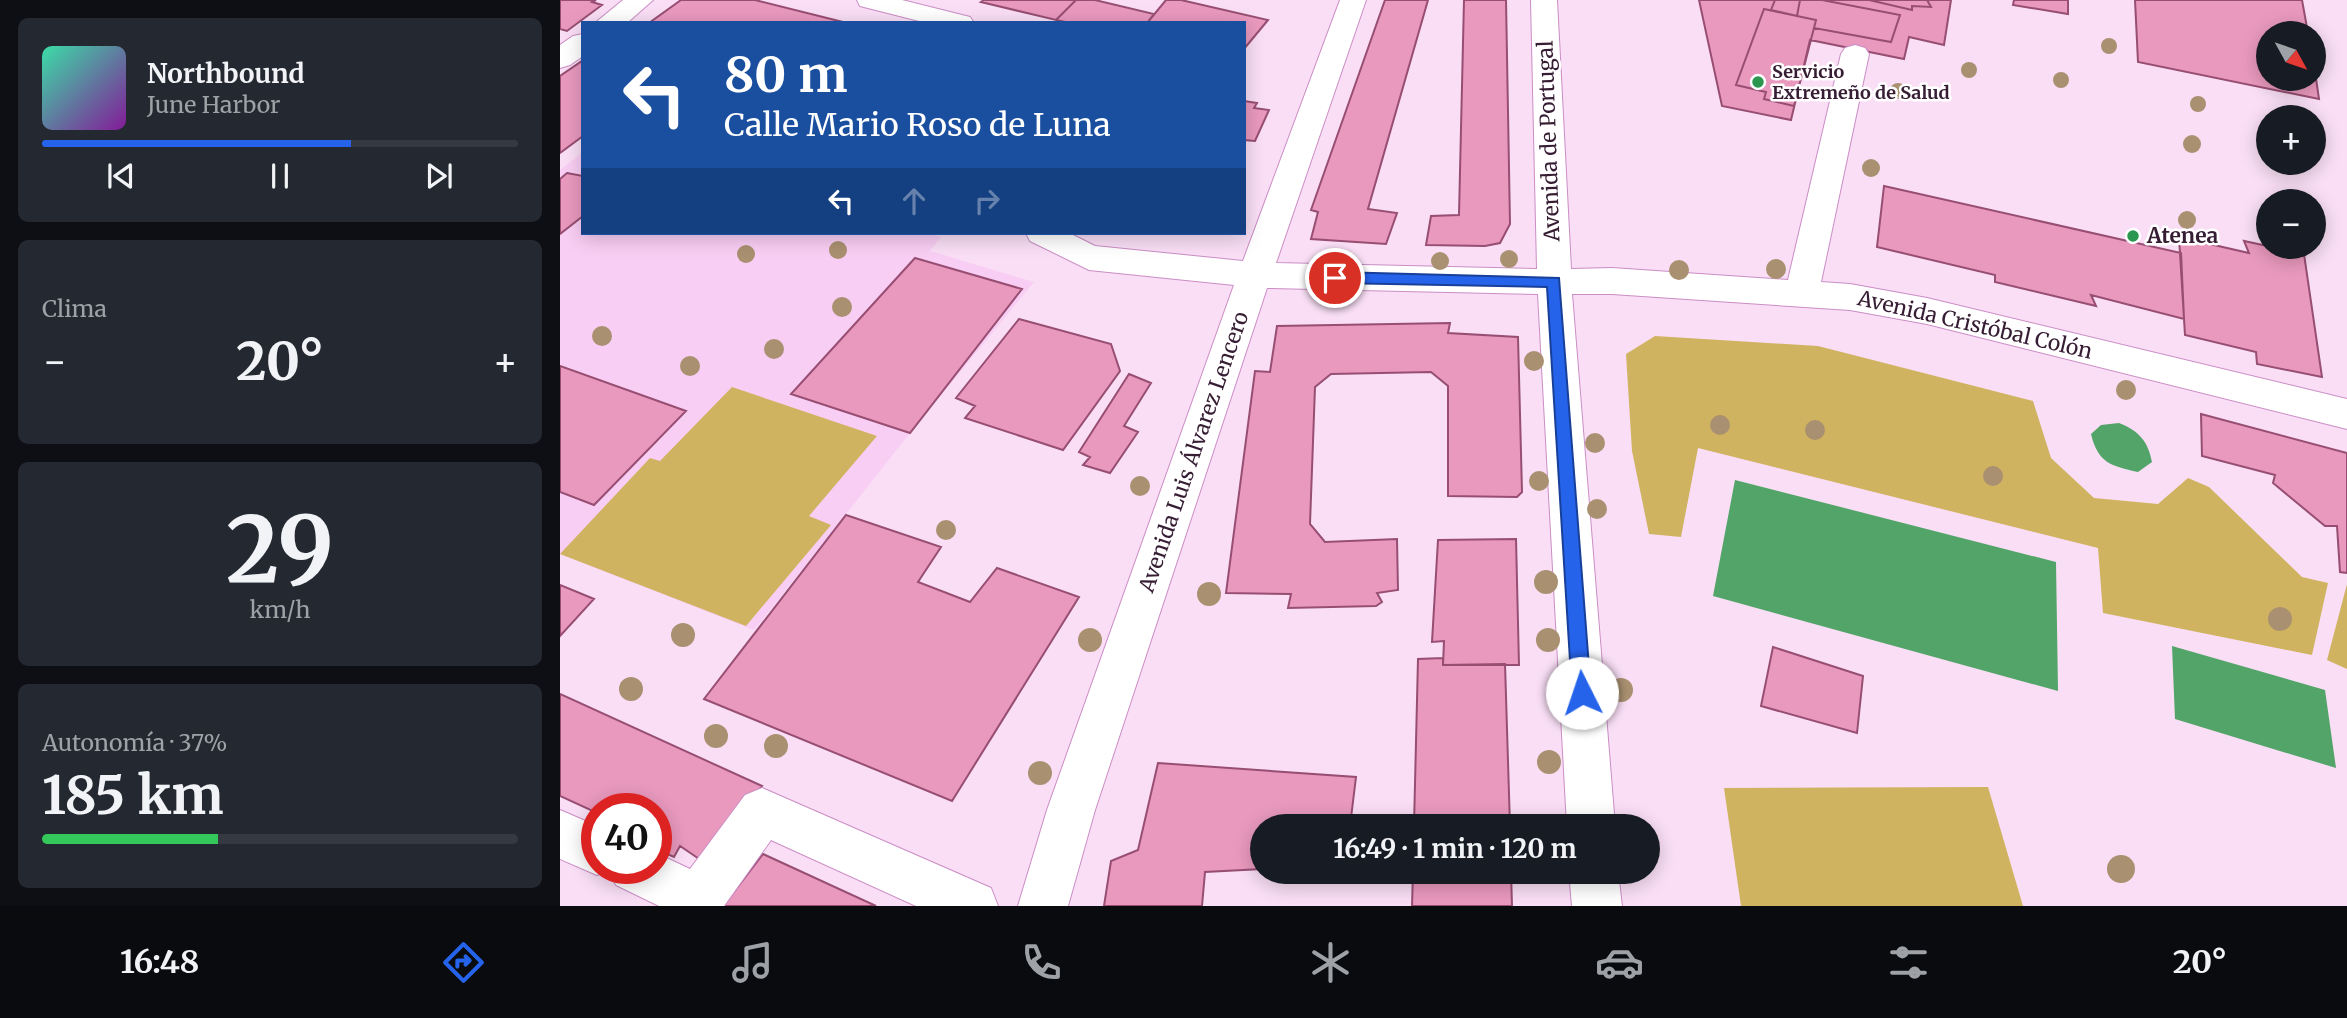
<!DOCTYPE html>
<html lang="es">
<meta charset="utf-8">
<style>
body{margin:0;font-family:Merriweather,serif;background:#242831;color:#f1f3f6;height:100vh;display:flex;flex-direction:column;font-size:26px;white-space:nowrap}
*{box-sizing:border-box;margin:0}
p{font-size:23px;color:#9ea1a6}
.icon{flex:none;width:38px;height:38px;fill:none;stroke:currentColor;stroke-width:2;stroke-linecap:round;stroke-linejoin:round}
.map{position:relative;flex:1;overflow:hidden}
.panel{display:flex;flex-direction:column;gap:18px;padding:18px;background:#0d0f14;width:560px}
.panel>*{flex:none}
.top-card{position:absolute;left:21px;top:21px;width:665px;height:214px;border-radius:0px;box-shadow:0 4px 18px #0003;background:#1a4fa0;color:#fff;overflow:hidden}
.needle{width:46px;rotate:130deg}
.controls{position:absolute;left:1696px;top:21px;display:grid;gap:14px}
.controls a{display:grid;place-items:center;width:70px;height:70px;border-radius:50%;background:#171b24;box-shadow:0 4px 18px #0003;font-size:35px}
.speed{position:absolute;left:21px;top:793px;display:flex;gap:14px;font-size:35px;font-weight:700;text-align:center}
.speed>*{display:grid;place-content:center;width:91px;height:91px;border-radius:50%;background:#171b24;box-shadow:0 4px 18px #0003;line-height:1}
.speed .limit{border:10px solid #d22;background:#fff;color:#111}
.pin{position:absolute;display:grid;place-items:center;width:60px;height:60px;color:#fff;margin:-30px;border:4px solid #fff;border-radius:50%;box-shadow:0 2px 7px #0007}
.me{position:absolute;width:77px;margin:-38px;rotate:356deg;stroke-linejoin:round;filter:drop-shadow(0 0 5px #0008)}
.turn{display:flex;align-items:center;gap:24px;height:147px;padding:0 28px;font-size:32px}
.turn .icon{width:91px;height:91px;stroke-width:2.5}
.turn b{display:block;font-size:49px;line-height:60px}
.lanes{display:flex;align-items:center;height:66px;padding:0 28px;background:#0003;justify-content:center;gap:35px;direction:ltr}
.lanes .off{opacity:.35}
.big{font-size:52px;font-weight:700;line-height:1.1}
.panel .widget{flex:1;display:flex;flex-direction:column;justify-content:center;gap:10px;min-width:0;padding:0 24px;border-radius:10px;background:#242831}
.panel .dial{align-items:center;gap:0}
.dial b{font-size:91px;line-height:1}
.song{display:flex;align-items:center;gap:21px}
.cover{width:84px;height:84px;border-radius:10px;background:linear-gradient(135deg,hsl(160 70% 55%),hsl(290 70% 35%))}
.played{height:7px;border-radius:4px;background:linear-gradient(90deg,#2563eb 65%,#363941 65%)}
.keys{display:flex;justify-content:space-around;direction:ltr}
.heat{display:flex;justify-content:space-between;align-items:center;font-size:38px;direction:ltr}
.charge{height:10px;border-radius:5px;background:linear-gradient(90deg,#34c759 37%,#363941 0)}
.trip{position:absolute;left:690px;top:814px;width:410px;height:70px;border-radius:35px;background:#171b24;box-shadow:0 4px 18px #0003;font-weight:700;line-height:70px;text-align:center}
.tab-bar{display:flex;height:112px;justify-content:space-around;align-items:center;background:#090b0e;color:#9ea1a6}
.tab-bar .icon{width:49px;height:49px}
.tab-bar .on{color:#2563eb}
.tab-bar b{font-size:32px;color:#f1f3f6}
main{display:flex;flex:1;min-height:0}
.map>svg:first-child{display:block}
</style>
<main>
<section class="panel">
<div class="widget">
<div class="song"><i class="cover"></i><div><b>Northbound</b><p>June Harbor</p></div></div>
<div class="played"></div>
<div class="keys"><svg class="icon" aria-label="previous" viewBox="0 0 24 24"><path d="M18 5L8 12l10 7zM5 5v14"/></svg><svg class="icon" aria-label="pause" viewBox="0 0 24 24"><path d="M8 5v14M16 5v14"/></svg><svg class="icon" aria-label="next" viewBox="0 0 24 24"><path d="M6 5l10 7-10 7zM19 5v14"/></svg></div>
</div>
<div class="widget"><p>Clima</p>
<div class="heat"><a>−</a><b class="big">20°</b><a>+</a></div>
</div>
<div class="widget dial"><b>29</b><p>km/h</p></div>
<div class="widget"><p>Autonomía · 37%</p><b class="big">185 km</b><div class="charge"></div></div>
</section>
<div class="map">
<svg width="1787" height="906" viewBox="0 0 1787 906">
<rect width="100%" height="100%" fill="#f9def5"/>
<!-- built -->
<path fill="#f9cef4" d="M23,152V233H369L381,237L370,251L474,282L350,433L194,630L0,554V170Z"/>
<!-- green -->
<path fill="#d0b360" d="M1095,336L1258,346L1473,401L1491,458L1534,498L1598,504L1628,478L1649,487L1742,577L1768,583L1752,655L1543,613L1538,548L1138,448L1121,537L1089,534L1072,451L1066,354Z
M172,387L317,436L249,516L271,525L186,626L0,554L90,458L100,461Z
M1787,584V669L1767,660Z
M1428,787L1463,906H1181L1164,788Z"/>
<!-- water -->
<path fill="#53a468" d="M1559,423C1579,431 1588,441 1592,462L1578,472C1551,466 1538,463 1531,434L1541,425Z
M1175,480L1496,562L1498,691L1153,596Z
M1612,646L1765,690L1776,768L1615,719Z"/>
<!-- building -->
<path fill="#e999be" stroke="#974e72" stroke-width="2" d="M0,0H36L32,2L42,5L7,31L0,29Z
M121,0H195L287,23H89Z
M424,0H516L496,20L421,2Z
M516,0H535L594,14L587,23H510L496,20Z
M606,0H621L708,20L684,49V23H587Z
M825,0H868L808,209L837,213L826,244L751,239L758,212L751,210Z
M904,0H946L950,224L940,243L925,246L866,245L871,216L899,215Z
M1139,0H1391L1384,45L1349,37L1344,59L1250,40L1231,120L1162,106Z
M1215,0H1240L1237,16L1211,10Z
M1240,0H1262L1340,15L1331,42L1254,28L1256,20L1237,16Z
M1309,0H1367L1371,7L1352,6V10Z
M1454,0H1508V14L1453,5Z
M1575,0H1742L1748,33H1708V79H1754V65L1759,99L1578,62Z
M1204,9L1256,20L1234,106L1204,99L1206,92L1176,85Z
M22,61L23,136L0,153V76Z
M684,101L697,103L694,108L709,110L695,141L684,140Z
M7,173L23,176V216L0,234V179Z
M1324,186L1621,253L1624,319L1531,295L1536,306L1435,282V275L1317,247Z
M1619,237L1689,253L1684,241L1744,254L1762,377L1697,364L1696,352L1625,335Z
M355,258L462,289L350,433L231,394Z
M459,319L551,344L560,371L503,450L405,418L415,406L396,398Z
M890,323L888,333L958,337L962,492L957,497L888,496V386L871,372L771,374L755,387L750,524L765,542L837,539L838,590L817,593L822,602L816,606L728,608L731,594L666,593L695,371L710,372L717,326Z
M0,366L126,411L34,505L0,492Z
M569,374L591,383L564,426L578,432L550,473L523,465L530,457L519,452Z
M1641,414L1787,453V573L1780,572L1777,526H1765L1713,483L1715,475L1642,456Z
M286,515L381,547L358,582L410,602L437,568L519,597L392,801L144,699Z
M956,539L959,665H883L884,641L872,642L878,540Z
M0,585L34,599L0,636Z
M1213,647L1303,676L1297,733L1201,706Z
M883,658V665L945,664L950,826H854L858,659Z
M0,694L202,786L145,863L120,846L114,857L96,849V808H37V813L0,796Z
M598,763L796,777L790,826H702V869L645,872L642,906H544L551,861L578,850Z
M203,854L316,906H163Z
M853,872H951L952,906H852Z"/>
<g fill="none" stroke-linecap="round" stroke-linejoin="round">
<!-- minor casing -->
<g stroke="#cb8dc5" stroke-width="2">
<path id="minor" d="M63,0H93L67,23H35Z
M297,0H342L410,17L414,23H367L300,6Z
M780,0H806L716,263L977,269L971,0H997L1011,269L1052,268L1228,280L1281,54L1285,48L1295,45L1305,48L1309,54L1261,282L1290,284L1367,298L1787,399V429L1367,324L1290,310L1052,294H1012L1055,826H1007L978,294L707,288L535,810L508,906H458L487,810L674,285L529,270L470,241L466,233H509L535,246L683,261Z
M23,34V56L10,65L0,68V45L13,36Z
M202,788L431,888L438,906H356L211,840L164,906H99L56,885L49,870L37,875L0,859V810L37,826V868H96V853L130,869L185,795Z
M1009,872H1058L1062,906H1012Z"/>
</g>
<!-- minor -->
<use href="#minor" fill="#fff" fill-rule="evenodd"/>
</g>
<!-- trees -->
<g fill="#a99070">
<circle cx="1549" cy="46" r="8"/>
<circle cx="1409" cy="70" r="8"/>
<circle cx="1501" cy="80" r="8"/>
<circle cx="1338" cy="91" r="8"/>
<circle cx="1638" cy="104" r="8"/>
<circle cx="1632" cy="144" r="9"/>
<circle cx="1311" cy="168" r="9"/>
<circle cx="1627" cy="220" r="9"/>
<circle cx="278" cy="250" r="9"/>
<circle cx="186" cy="254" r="9"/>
<circle cx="949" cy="259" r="9"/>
<circle cx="787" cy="261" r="9"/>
<circle cx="880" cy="261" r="9"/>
<circle cx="1216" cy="269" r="10"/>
<circle cx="1119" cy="270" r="10"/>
<circle cx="282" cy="307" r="10"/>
<circle cx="42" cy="336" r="10"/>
<circle cx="214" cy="349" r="10"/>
<circle cx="974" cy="361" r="10"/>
<circle cx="130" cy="366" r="10"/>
<circle cx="1566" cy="390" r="10"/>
<circle cx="1160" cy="425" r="10"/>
<circle cx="1255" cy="430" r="10"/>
<circle cx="1035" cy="443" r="10"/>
<circle cx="1433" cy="476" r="10"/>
<circle cx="979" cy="481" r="10"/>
<circle cx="580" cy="486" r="10"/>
<circle cx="1037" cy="509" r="10"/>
<circle cx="386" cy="530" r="10"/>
<circle cx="986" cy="582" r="12"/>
<circle cx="649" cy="594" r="12"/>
<circle cx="1720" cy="619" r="12"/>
<circle cx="123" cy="635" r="12"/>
<circle cx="530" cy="640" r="12"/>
<circle cx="988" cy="640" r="12"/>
<circle cx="71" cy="689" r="12"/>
<circle cx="1061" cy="690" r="12"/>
<circle cx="156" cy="736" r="12"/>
<circle cx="216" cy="746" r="12"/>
<circle cx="989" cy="762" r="12"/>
<circle cx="480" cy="773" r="12"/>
<circle cx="1561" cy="869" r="14"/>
</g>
<!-- route -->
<path fill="#2563eb" stroke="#184099" stroke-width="2" d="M775,272L999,278L1031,693L1028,699L1022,702L1015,699L1012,693L987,287L775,283L768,278Z"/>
<!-- markers -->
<g fill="#2a964f" stroke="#fff" stroke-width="2.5">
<circle cx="1198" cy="82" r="7"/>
<circle cx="1573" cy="236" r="7"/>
</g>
<g text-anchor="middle" stroke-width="5" stroke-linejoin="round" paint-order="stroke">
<!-- far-poi labels -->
<g font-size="18" font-weight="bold" fill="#361d33" stroke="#fff" text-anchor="start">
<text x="1212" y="78">Servicio<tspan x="1212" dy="21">Extremeño de Salud</tspan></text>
</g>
<!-- street labels -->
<g font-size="21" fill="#361d33" stroke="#fff">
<text transform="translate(989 141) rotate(-92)" y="7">Avenida de Portugal</text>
<text transform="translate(1415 325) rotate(13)" y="7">Avenida Cristóbal Colón</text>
<text transform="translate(634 452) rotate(-71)" y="7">Avenida Luis Álvarez Lencero</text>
</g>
<!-- poi labels -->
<g font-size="21" font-weight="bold" fill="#361d33" stroke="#fff" text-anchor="start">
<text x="1587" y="243">Atenea</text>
</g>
</g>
</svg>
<div class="controls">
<a><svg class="needle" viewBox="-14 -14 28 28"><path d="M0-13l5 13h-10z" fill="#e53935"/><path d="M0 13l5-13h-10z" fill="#9ea1a6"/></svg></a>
<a>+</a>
<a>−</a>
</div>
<div class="speed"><div class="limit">40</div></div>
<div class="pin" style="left:775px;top:278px;background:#d93025"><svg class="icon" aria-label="arrive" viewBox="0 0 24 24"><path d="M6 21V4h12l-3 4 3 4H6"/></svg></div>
<svg class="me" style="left:1022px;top:693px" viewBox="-20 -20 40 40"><circle r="19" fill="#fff"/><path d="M0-13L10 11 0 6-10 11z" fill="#2563eb"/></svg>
<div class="trip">16:49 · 1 min · 120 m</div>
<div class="top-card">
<div class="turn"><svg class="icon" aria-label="left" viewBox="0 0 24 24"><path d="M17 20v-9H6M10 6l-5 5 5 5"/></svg><div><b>80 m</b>Calle Mario Roso de Luna</div></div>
<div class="lanes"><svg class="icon" aria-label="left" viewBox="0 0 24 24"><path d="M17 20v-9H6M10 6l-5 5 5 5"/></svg><svg class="icon off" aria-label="ahead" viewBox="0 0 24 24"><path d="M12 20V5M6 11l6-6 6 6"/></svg><svg class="icon off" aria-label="right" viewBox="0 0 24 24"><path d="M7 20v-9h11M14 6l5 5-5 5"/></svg></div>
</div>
</div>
</main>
<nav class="tab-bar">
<b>16:48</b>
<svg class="icon on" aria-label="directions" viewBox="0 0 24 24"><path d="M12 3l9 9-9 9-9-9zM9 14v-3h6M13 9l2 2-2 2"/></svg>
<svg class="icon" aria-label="music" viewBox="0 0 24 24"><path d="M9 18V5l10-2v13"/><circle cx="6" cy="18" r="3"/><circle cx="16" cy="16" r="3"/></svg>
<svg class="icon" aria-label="phone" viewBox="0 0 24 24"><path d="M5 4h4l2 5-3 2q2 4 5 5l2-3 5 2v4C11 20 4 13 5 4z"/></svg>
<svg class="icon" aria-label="climate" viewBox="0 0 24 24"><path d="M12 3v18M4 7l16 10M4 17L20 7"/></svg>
<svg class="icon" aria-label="car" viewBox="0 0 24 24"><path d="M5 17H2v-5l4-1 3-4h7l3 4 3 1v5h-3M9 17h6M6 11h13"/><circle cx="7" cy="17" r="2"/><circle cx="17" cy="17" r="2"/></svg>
<svg class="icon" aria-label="filters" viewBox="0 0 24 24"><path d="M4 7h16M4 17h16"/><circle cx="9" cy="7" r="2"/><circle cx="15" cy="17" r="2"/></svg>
<b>20°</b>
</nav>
